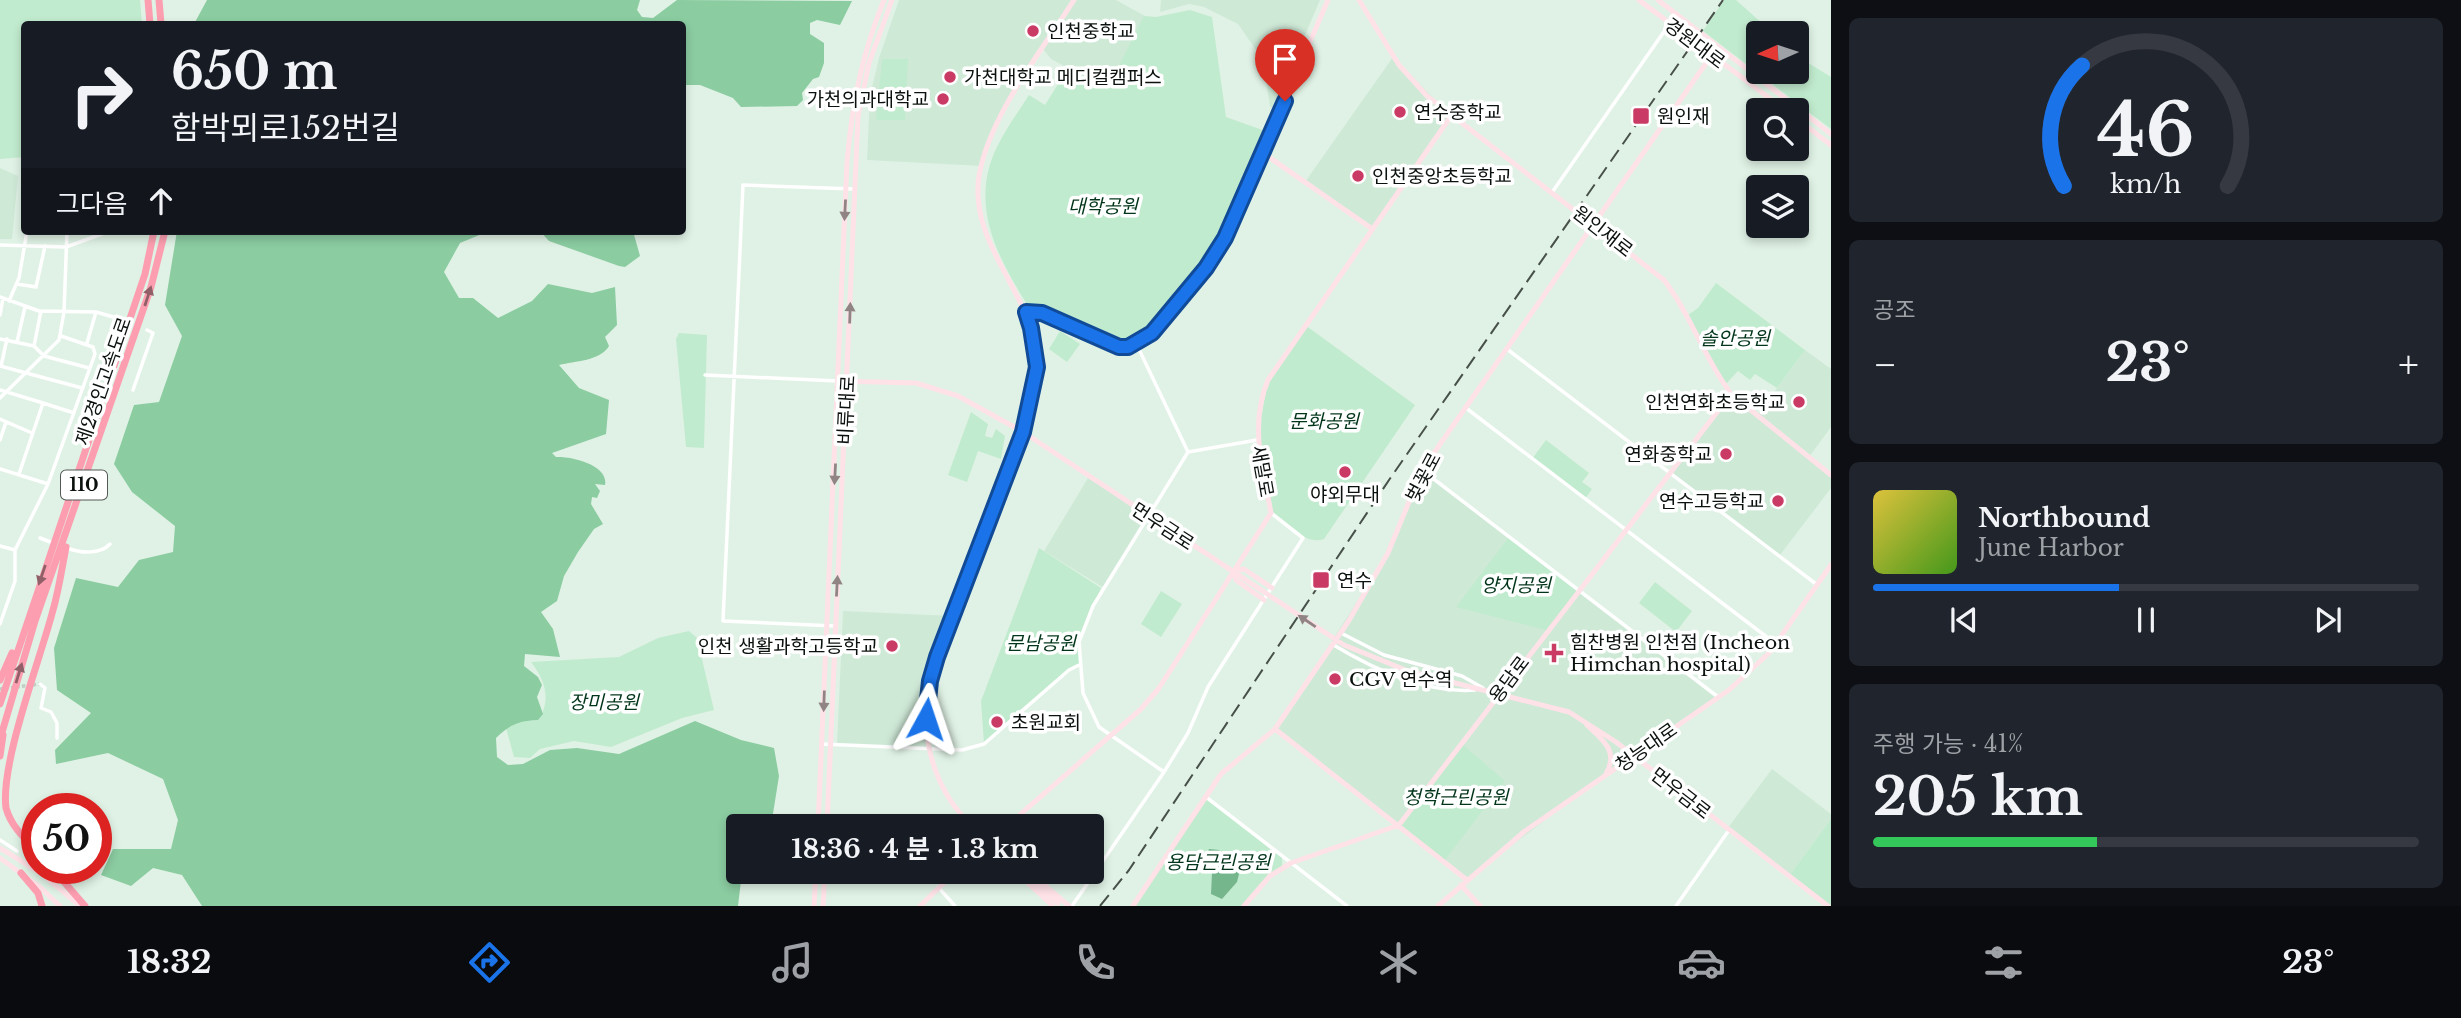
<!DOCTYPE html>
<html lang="ko">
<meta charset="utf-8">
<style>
body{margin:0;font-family:"Libre Baskerville","Noto Sans KR",serif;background:#20242c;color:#f1f3f6;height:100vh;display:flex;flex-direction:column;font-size:26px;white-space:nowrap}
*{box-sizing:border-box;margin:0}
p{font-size:23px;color:#9ea1a6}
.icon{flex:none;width:38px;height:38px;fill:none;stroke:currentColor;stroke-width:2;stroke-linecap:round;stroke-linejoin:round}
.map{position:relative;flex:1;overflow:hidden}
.side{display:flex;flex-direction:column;gap:18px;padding:18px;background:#0d0f14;width:630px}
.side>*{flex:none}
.top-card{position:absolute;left:21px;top:21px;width:665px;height:214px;border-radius:7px;box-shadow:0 4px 10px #0003;background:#171b24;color:#f1f3f6;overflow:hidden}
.needle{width:46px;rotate:267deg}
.tools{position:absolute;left:1746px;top:21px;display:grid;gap:14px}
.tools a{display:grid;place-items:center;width:63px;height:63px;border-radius:7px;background:#171b24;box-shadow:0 4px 10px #0003;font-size:35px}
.speed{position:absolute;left:21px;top:793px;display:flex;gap:14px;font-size:35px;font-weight:700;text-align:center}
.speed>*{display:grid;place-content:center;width:91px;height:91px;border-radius:50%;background:#171b24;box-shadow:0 4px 10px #0003;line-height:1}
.speed .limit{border:10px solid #d22;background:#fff;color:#111}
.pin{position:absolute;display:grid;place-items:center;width:60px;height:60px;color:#fff;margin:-72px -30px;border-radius:50% 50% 50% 0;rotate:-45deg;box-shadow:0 0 7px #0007}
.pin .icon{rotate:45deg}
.me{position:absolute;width:77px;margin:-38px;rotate:5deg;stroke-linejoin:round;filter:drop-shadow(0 0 5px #0008)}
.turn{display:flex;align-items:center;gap:24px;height:147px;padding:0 35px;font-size:32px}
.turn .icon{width:91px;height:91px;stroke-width:2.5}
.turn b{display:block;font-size:49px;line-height:60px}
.then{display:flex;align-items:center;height:66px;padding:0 35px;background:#0003;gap:14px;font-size:26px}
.big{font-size:52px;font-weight:700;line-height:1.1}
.side .card{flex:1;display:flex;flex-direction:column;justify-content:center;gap:10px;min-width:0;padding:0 24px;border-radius:10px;background:#20242c}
.side .dial{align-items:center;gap:0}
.dial svg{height:182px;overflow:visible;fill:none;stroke:#363941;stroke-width:7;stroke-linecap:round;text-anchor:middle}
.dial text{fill:#f1f3f6;stroke:none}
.song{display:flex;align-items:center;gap:21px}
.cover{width:84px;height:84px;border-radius:10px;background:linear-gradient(135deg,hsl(50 70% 55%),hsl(100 70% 35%))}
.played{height:7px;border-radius:4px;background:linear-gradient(90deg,#1a73e8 45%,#363941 45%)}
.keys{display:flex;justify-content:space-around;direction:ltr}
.heat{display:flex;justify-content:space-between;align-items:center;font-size:38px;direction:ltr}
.charge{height:10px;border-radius:5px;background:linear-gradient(90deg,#34c759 41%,#363941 0)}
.trip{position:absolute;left:726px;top:814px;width:378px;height:70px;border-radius:7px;background:#171b24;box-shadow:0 4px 10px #0003;font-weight:700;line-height:70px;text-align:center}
.menu{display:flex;height:112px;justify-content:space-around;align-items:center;background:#090b0e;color:#9ea1a6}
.menu .icon{width:49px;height:49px}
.menu .active{color:#1a73e8}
.menu b{font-size:32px;color:#f1f3f6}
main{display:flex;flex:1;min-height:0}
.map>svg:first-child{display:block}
</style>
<main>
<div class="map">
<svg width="1831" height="906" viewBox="0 0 1831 906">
<rect width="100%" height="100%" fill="#e0f2e5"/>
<!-- built -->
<path fill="#cfe9d7" d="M899,0H1116L1145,16L1107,89L1051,59L1043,49L998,121L982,166L867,160L870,96L879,58Z
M1161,0H1320L1274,108L1270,107L1263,60L1238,24L1204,7L1189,4L1160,12Z
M1393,57L1451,116L1371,228L1305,182Z
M0,168L18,176L12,239H0Z
M1805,350L1831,369V427L1809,457L1831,475V488L1780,555L1669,471L1731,394L1756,417Z
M1422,470L1718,697L1584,790L1467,880L1275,729L1384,560Z
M1088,478L1148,516L1104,588L1044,551Z
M843,611L953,616L930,681L927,702L929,748L837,744Z
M1772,769L1831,814V819L1789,876L1727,829Z"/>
<!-- green -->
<path fill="#c1ebce" d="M0,0H140L142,24H24V157L0,159Z
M1724,0H1736L1773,33H1759V72H1797V56L1831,77V129L1703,31Z
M1190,10L1212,17L1226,117L1268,132C1252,167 1239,204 1221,237C1205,266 1153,343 1119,344L1041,310L1030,309C1001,263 971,212 993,156C1002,134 1017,114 1029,95L1045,105L1068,68L1107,89L1144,16L1156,17Z
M882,59H908L905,120H876Z
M1716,283L1805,350L1777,388L1755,374L1750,380L1738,371L1725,385L1688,315L1698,308Z
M1305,325L1415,405L1324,539C1306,546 1285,523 1271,513L1257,440L1268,380Z
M1060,331L1080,344L1067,362L1049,349Z
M679,333L707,335L704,448L686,447L676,339Z
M971,412L988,424L985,436L992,438L996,429L1005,436L1001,459L978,451L967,482L948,475Z
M1546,440L1589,473L1582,482L1592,489L1585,499L1532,459Z
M1509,537L1577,590L1546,630L1456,607Z
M1039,548L1101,588L1079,642V665L1069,670L984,744L981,701Z
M1655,582L1692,611L1676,632L1639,603Z
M1161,591L1182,604L1161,637L1141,624Z
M689,631L697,638L714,710L682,718L611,747L574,741L540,749L530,758L514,757L506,728L518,721L538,720C552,700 545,680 531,662L619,657L658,638Z
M1461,743L1505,781L1445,860L1399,825Z
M1206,797L1282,856V868L1271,875L1244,906H1133Z
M1831,819V906H1828L1789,876Z"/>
<!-- forest -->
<path fill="#8bcca1" d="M207,0H640L637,10L642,17L653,18L677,0L852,1L840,25L817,20L810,23V34L824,43V63L819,77L813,79L802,93L803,100L797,106L741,107L733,98L700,85H683L682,24H194Z
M177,231H489L460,243L444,272L459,298H473L498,318L532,301L548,284L592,293L615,287L617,325L605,337L609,346C600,361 575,361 559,365L579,388L609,400L606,434L552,453L556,457C571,456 609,465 605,485L595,484L600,491L597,498L592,497L591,504L603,524L594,529L578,552L564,576L557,601L541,612L553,629L560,657L525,654L524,666L538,677L542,685L537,697L543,714L538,720C519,721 510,724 496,738L497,757L508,765L523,764L550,750L577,748L619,754L695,721L741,740L774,748L779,776L771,826H738V872H742L738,906H202L182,875L153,868L131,886L101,875L113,849H171L178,820L163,779L108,753L56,764L55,750L91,713L57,690L54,648L76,578L118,587L139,560L173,552L175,526L132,492L114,464L134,405L159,402L182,336L165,305Z
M540,231H633L640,256L625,267L619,266L549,241Z"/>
<!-- water -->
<path fill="#76b68d" d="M1209,849L1219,850L1224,859L1239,874L1237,882L1222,899L1211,894L1212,873L1205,859Z"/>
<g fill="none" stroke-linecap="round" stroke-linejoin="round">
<!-- street-tunnel -->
<path stroke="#c0d0c5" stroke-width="3.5" stroke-dasharray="3.5 2" stroke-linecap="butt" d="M0,689L40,684"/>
<!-- street -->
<path stroke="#fff" stroke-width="3.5" d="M1553,191L1670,23
M0,245L66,247L110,231
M17,284L36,287L45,246
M0,297L39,311L96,312L87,343
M9,301L19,278L27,231
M96,312L124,320
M0,315L3,298
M0,339L34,346L44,356L89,368
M17,342L25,307
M1136,343L1188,452L1093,606L1079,642L1083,693L1099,727L1164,772
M34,346L41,311
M1507,349L1816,584
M0,366L82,388
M1,366L7,339
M705,375L837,381
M0,390L43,403L19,474
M133,390L153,333L147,330
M0,398L59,340L64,312L67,231
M43,403L74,413
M1466,408L1776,644
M0,419L32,433
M0,440L6,422
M1188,452L1257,440
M0,469L48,484L15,550V581L0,624
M1422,470L1718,697
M48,484L95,354L93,347L61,336
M40,538L53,543
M0,546L15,550
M67,548C80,553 100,555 110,544
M835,626L723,621L743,185L854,189
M1341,633L1384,655L1462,676L1483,688
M1332,644C1373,669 1426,694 1475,690
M40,684L45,688L41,708L51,712L57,723V738
M822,744L962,750L984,744L1069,670L1079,665
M1206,797L1347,906
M0,840L17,851
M938,887L955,906
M1072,906L1164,772L1188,733L1208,687L1303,538L1271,513
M1676,906L1729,830"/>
<!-- secondary -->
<path stroke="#fee2e7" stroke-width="5" d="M1359,0L1399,65L1427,96L1664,280C1691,315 1704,358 1731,394L1831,475
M1639,0L1785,110
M1658,0L1831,134
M1797,119L1831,145
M1263,153L1371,228
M1026,312L1042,313L1119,347C1156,347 1206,268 1225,238L1328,0
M839,381L916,383L958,396L1023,432L1344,645L1408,671L1569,712L1616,742L1828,906
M1264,600L1236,580L1234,571L1244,569L1272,588
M1587,725C1603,740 1619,751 1606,774
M1275,729L1467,880
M818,826L847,162C852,104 862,54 884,0
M827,826L858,116L869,63L892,0
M972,826C938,794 922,747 927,701C930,666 947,633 959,600C986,530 1017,459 1035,386C1053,307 967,255 979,176C989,116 1041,52 1074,0
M1007,826L1141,709L1159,688L1271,513C1263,467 1249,425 1268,380L1451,116
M0,848L42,874L80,906
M0,858L41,888L60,906
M1016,872L1053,906
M1022,872L1058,903
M1029,872L1069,906
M1461,885L1480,906
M814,906L816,872
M823,906L825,872
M920,906L955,872
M1133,906L1221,774L1275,729L1348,622L1388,553L1422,470L1718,46
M1244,906L1270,876L1291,863L1399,825L1731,394
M1438,906L1525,831L1729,690L1769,653L1831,565"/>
<!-- highway -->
<path stroke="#fc9eb0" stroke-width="7" d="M148,0L150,24
M159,0L161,24
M0,680L12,653
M0,704L145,274L154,231
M0,739L35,621L151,287L165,231
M0,756L3,735
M37,851C24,838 11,826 6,808C0,763 41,657 53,610C59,589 62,568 66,547
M52,868L85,906
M21,873L38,893L42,906"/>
<!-- rail -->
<path stroke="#47504a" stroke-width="2" stroke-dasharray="14 7" stroke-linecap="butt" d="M1100,906L1129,870L1389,480L1723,0"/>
</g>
<!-- one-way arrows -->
<defs><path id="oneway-solid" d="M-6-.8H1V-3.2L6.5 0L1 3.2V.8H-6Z" transform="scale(1.75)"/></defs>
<g fill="#918485">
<use href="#oneway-solid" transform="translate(845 210) rotate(93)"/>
<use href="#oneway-solid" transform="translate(850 313) rotate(-88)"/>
<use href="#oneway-solid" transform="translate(835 474) rotate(93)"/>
<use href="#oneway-solid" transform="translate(837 586) rotate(-87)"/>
<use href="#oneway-solid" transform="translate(1307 621) rotate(-146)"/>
<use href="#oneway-solid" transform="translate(824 701) rotate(92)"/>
</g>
<g fill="#905f67">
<use href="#oneway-solid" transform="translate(148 296) rotate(-72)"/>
<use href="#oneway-solid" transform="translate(42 575) rotate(109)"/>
<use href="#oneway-solid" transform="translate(19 673) rotate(-73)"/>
</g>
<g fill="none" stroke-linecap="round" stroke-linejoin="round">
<!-- route casing -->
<g stroke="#114b97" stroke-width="18">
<path id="route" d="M926,719L930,681L937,657L1023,432L1037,367L1031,328L1026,312L1042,313L1119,347H1128L1152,333L1206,268L1225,238L1285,101"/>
</g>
<!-- route -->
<use href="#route" stroke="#1a73e8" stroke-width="12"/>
</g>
<!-- markers -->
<g fill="#c93b64" stroke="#fff" stroke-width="2.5">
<circle cx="1033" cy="31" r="7"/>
<circle cx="950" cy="77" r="7"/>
<circle cx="943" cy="99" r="7"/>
<circle cx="1400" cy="112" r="7"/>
<rect x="1632" y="107" width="18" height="18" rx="3.5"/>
<circle cx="1358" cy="176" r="7"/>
<circle cx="1799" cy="402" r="7"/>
<circle cx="1726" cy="454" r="7"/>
<circle cx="1345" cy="472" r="7"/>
<circle cx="1778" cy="501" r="7"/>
<rect x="1312" y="571" width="18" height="18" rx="3.5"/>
<circle cx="892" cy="646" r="7"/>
<path d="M1550.5 642.5h7v7h7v7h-7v7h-7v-7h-7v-7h7z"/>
<circle cx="1335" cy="679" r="7"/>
<circle cx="997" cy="722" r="7"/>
</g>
<g text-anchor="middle" stroke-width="7" stroke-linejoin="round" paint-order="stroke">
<!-- shield labels -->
<rect fill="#fff" stroke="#545856" stroke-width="2" x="61" y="470.5" width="46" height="29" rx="5"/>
<g font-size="18" font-weight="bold" fill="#0b110d">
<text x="84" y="491">110</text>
</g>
<!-- poi labels -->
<g font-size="19" fill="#0b110d" stroke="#fff" text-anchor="start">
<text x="1047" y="38">인천중학교</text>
<text x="964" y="84">가천대학교 메디컬캠퍼스</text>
<text x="929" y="106" text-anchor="end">가천의과대학교</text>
<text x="1414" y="119">연수중학교</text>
<text x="1657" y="123">원인재</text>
<text x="1372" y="183">인천중앙초등학교</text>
<text x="1785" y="409" text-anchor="end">인천연화초등학교</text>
<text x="1712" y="461" text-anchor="end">연화중학교</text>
<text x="1345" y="501" text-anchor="middle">야외무대</text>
<text x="1764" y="508" text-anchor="end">연수고등학교</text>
<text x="1337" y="587">연수</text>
<text x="1570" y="649">힘찬병원 인천점 (Incheon<tspan x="1570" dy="22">Himchan hospital)</tspan></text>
<text x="878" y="653" text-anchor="end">인천 생활과학고등학교</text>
<text x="1349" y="686">CGV 연수역</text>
<text x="1011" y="729">초원교회</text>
</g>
<!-- street labels -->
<g font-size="19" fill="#0b110d" stroke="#fff">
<text transform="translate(1695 43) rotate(37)" y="7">경원대로</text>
<text transform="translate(1603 231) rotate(38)" y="7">원인재로</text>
<text transform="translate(103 381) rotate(-71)" y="7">제2경인고속도로</text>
<text transform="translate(846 410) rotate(-87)" y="7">비류대로</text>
<text transform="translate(1263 471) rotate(80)" y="7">새말로</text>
<text transform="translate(1423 477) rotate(-62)" y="7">벚꽃로</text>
<text transform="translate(1163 526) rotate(33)" y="7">먼우금로</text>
<text transform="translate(1509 679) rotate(-53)" y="7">용담로</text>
<text transform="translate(1646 747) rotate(-35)" y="7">청능대로</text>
<text transform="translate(1681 793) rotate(38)" y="7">먼우금로</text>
</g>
<!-- park labels -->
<g font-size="19" font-style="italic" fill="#00351a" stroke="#fff">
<text x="1103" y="213">대학공원</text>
<text x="1735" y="345">솔안공원</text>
<text x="1324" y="428">문화공원</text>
<text x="1516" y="592">양지공원</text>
<text x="1041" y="650">문남공원</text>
<text x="604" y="709">장미공원</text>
<text x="1456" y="804">청학근린공원</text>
<text x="1218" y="869">용담근린공원</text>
</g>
</g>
</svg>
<div class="tools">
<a><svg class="needle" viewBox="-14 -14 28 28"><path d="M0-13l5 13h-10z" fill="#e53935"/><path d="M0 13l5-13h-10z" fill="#9ea1a6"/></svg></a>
<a><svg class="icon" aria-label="search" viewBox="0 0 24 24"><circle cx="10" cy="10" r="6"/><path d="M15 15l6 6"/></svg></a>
<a><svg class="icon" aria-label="layers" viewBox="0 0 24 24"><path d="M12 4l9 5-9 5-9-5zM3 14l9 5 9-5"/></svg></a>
</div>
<div class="speed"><div class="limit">50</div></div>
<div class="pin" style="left:1285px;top:101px;background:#d93025"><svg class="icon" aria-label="arrive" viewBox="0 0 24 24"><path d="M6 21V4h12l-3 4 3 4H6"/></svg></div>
<svg class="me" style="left:926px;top:719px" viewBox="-20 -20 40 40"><path d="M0-17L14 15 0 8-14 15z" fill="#1a73e8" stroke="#fff" stroke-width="4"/></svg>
<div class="trip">18:36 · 4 분 · 1.3 km</div>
<div class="top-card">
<div class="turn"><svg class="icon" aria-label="right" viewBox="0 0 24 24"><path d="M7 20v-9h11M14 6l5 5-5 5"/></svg><div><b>650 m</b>함박뫼로152번길</div></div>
<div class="then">그다음<svg class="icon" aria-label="ahead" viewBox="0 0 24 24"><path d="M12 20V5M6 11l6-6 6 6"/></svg></div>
</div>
</div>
<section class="side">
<div class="card dial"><svg viewBox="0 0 100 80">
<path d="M14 69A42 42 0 1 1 86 69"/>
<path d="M14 69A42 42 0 0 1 22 16" stroke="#1a73e8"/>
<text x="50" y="56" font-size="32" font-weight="700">46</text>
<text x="50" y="72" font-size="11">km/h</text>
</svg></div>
<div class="card"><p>공조</p>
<div class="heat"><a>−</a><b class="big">23°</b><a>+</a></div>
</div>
<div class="card">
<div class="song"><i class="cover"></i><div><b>Northbound</b><p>June Harbor</p></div></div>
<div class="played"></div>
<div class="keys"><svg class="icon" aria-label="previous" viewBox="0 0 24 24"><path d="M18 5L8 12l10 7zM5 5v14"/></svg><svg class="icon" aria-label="pause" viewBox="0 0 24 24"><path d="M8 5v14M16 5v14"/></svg><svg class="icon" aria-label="next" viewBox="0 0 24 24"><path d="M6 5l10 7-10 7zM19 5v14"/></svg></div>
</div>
<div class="card"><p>주행 가능 · 41%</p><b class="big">205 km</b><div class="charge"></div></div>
</section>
</main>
<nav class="menu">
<b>18:32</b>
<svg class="icon active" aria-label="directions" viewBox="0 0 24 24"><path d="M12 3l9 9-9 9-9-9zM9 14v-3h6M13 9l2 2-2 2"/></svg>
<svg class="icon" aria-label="music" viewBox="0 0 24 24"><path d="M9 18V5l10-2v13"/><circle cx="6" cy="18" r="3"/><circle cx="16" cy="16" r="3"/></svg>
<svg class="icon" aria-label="phone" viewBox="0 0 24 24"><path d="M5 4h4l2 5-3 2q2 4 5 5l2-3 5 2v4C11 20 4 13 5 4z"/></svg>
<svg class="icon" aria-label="climate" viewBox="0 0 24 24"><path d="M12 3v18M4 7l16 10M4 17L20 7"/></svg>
<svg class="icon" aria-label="car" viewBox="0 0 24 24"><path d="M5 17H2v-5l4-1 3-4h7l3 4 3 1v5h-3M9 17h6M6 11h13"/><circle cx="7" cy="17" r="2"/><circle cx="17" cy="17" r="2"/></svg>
<svg class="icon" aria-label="filters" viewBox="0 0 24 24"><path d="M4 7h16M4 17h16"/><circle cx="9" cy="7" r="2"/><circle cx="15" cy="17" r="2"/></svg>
<b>23°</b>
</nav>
